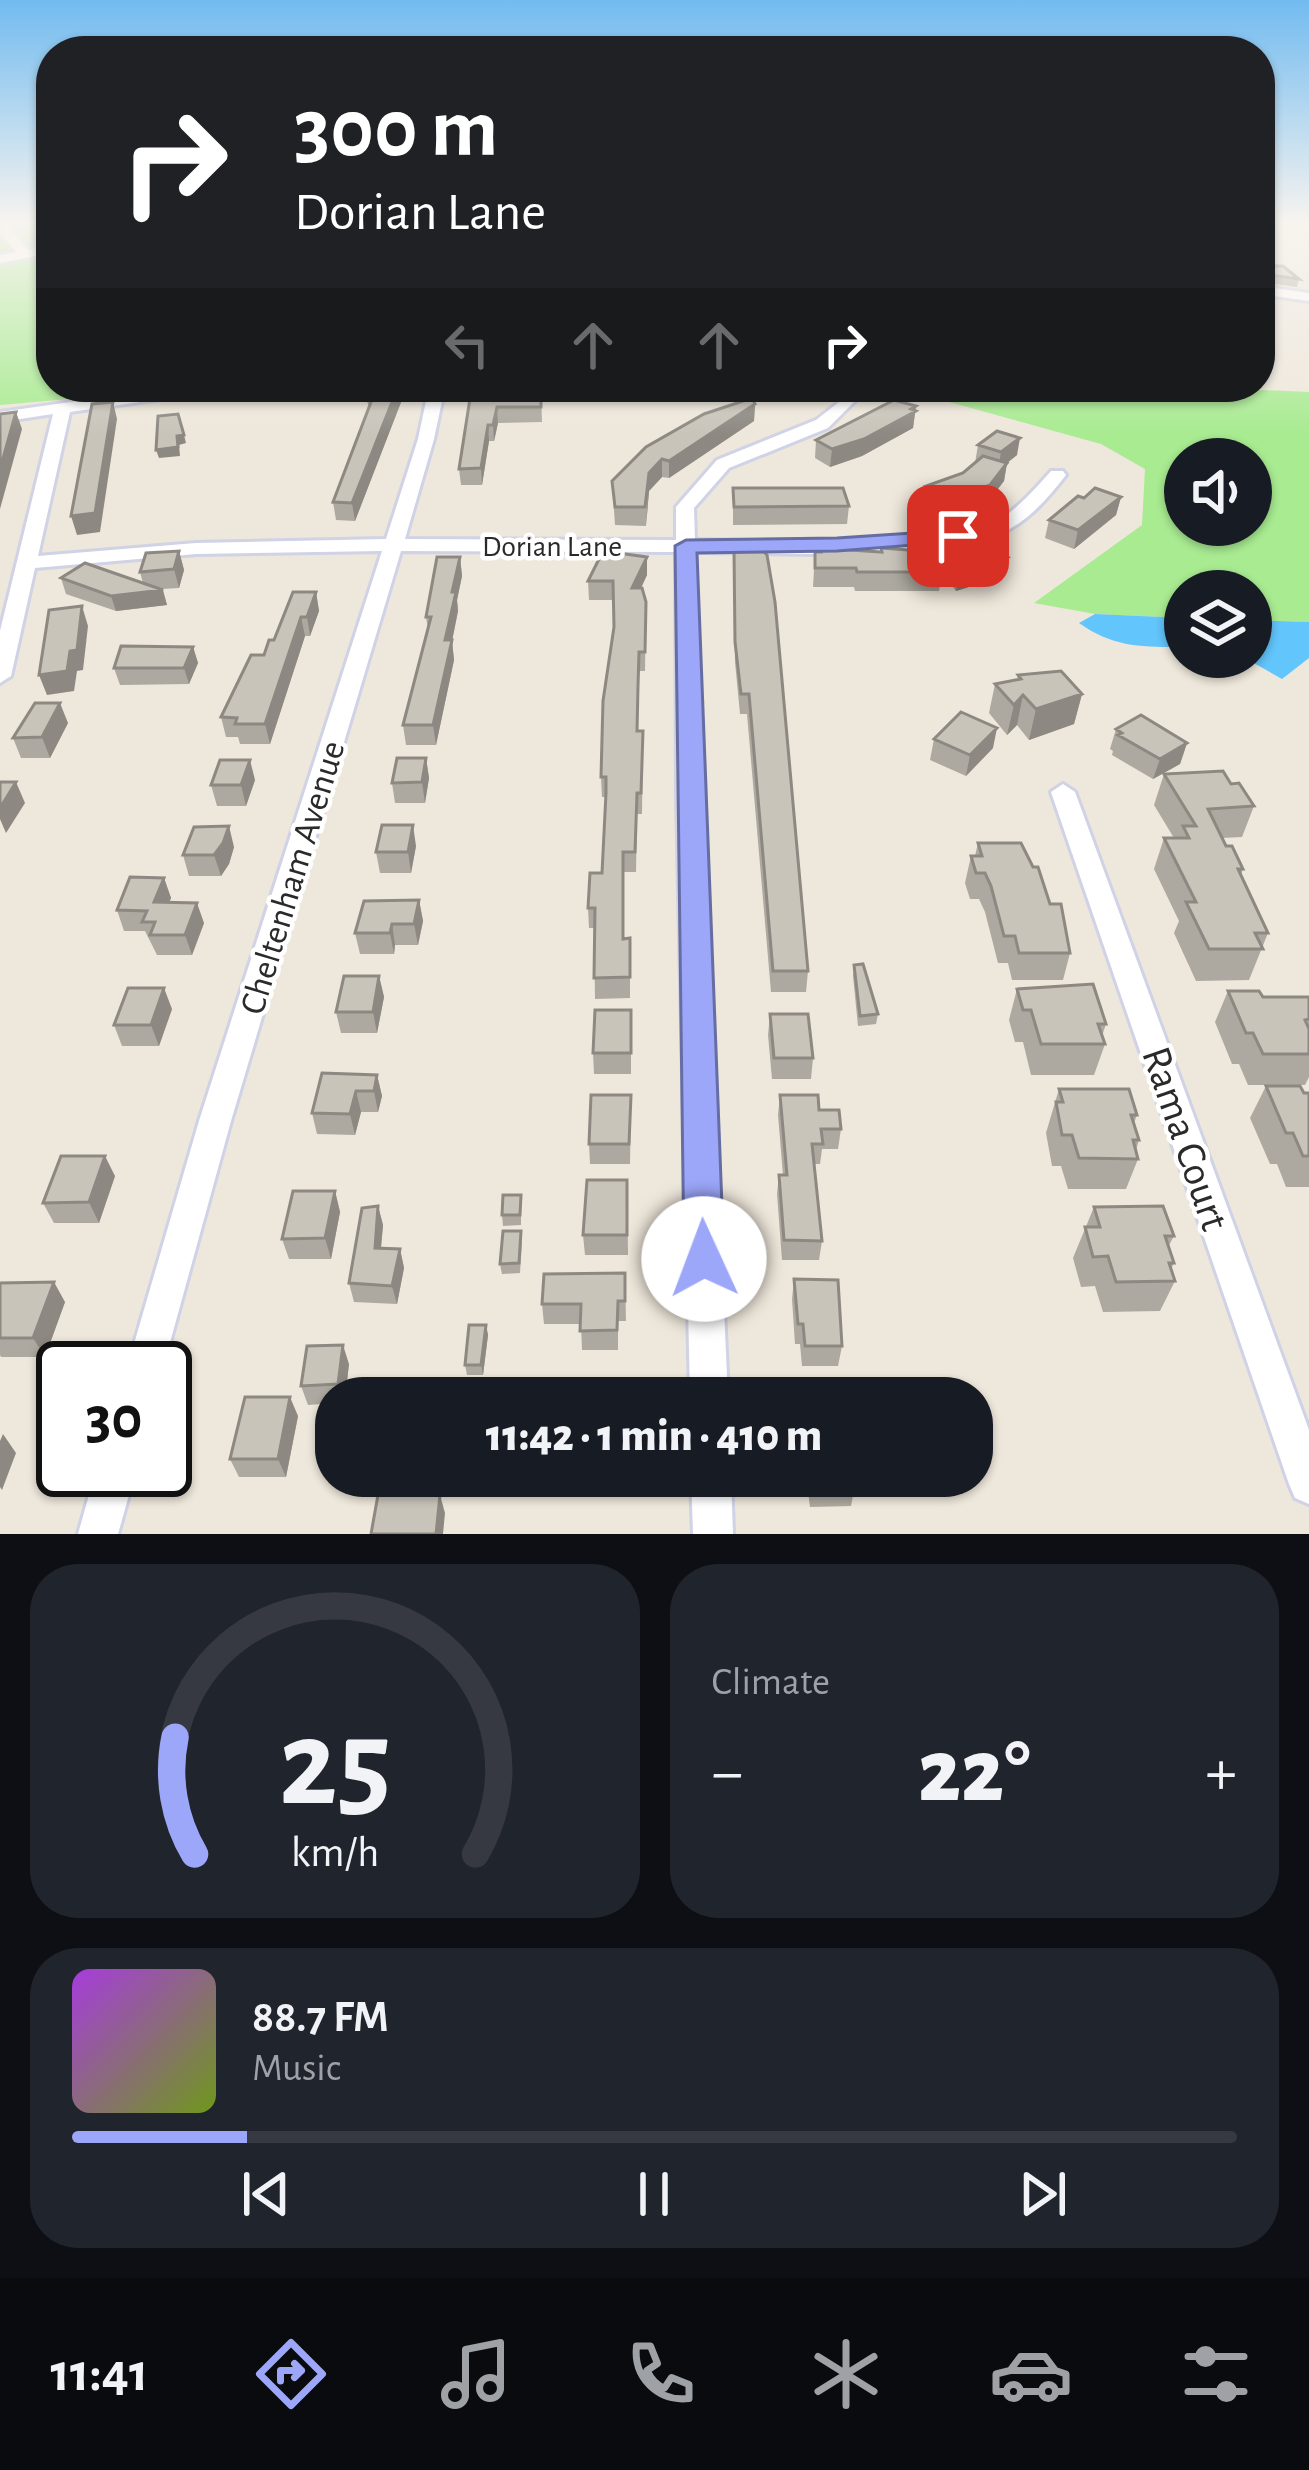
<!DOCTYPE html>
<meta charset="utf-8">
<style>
body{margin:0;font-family:"Alegreya Sans",sans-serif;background:#20242c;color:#f1f3f6;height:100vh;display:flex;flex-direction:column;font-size:45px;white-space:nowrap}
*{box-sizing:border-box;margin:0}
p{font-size:39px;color:#9ea1a6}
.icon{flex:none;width:66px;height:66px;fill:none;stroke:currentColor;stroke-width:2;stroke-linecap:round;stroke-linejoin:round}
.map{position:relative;height:1534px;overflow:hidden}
.side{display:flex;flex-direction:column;gap:30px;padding:30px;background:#0d0f14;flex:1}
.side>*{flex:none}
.hud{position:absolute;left:36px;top:36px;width:1239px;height:366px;border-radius:48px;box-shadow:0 3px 9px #0004;background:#202124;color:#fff;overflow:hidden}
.buttons{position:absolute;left:1164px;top:438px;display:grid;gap:24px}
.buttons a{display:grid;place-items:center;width:108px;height:108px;border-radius:50%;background:#171b24;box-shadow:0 3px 9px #0004;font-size:60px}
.speed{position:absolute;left:36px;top:1341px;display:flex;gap:24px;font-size:60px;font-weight:700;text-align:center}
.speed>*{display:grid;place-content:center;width:156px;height:156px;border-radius:50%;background:#171b24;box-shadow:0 3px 9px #0004;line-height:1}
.speed .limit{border:6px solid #111;border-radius:18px;background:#fff;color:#111}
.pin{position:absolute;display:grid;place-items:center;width:102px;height:102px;color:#fff;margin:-51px;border-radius:24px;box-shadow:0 6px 18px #0006}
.me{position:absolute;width:132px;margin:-66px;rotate:358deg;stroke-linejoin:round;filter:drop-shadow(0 0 9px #0008)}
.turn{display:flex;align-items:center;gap:42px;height:252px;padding:0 60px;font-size:54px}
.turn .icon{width:156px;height:156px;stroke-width:2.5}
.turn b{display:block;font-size:84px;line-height:102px}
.lanes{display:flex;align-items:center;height:114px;padding:0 60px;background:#0003;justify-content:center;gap:60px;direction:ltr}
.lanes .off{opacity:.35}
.big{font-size:90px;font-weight:800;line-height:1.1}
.side .tile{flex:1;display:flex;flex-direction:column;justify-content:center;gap:18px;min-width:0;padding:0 42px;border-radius:48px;background:#20242c}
.side .dial{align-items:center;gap:0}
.dial svg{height:312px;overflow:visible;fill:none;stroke:#363941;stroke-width:7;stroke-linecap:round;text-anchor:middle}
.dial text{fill:#f1f3f6;stroke:none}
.song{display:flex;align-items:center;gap:36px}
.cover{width:144px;height:144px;border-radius:18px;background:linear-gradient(135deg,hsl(280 70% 55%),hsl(80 70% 35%))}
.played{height:12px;border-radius:6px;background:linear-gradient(90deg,#9da7fa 15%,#363941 15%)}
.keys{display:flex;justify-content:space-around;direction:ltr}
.heat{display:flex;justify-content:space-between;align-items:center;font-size:66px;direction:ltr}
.side .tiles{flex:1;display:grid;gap:30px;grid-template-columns:1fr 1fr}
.tile:last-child{grid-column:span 2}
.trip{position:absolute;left:315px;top:1377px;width:678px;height:120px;border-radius:48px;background:#171b24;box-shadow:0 3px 9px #0004;font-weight:800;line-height:120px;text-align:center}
.menu{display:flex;height:192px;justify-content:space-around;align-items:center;background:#090b0e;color:#9ea1a6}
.menu .icon{width:84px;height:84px}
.menu .selected{color:#9da7fa}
.menu b{font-size:54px;color:#f1f3f6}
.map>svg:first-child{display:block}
</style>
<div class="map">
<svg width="1309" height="1534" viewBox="0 0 1309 1534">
<rect width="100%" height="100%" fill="#eee7db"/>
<!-- green -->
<path fill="#a8eb91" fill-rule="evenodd" d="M0,221H51V387H68L69,399L0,405Z
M895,387H1192L1309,392V622L1251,620V591H1185V618L1095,614L1034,603L1142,525L1145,469L1101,444ZM1185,459H1251V525H1185Z"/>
<!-- water -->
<path fill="#62c5fc" d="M1095,614L1185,618V647C1143,647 1114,648 1079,623Z
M1251,620L1309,622V658L1282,679L1243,657H1251Z"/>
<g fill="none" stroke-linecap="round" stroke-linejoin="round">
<!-- minor casing -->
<g stroke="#d0d2e5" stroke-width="6">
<path id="minor" d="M4,221H16L10,229L28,250L51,245V253L0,263V255L16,252L0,232Z
M1260,286L1309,293V301L1260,294Z
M177,387H218L210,392L70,412L38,556L196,543L386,539L418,439L429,387H445L434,439L405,539L676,540V507L717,460L816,420L848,395L856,400L828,428L729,468L694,508L695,540C767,540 935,553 995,522C1017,510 1034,490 1051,471H1063L1066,475C1049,497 1029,520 1004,532C933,565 776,551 695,552L701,797L728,1398H690L677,797L676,552L401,551L231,1121L163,1368H127L199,1121L382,551L196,554L35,568L11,676L0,683V631L53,414L0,422V412Z
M1063,784L1075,792L1309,1430V1504L1295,1498L1289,1484L1051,792Z
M96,1470H136L118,1534H78Z
M691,1476H731L733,1534H693Z"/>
</g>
<!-- minor -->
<use href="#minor" fill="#fff" fill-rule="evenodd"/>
</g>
<!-- wall -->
<path fill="#ada9a0" d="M35,221H51V236Z
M1260,266L1299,279L1297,287L1261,282Z
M362,387H402L403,397L355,521L336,520L333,502L369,407Z
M481,387H534V391H541L542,422L498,423L494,441H489L482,485H461L459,469L482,392Z
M755,404L754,421L669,478L662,477L649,491L646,526L615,525L612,481Z
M916,406L913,428L862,456L830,467L815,458L816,440Z
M978,445L1017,455L1007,463L1004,481L987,503L967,511L943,515L924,504L926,486L963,473L975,463Z
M733,488L849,506L847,524L733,525Z
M1121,497L1116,515L1074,549L1045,538L1049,520L1084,498Z
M962,544L1004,576L956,591L942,573L939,591H855L854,587H813L815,552H881V548L922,551Z
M734,550L808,971L806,992H771L747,714H740L735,662Z
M179,551L184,570L179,588L162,589L167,605L116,611L66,594L61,578L143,583L140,572Z
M460,557L462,576L457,600L458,611L452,641L454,660L436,745H406L403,725L428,630L426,617Z
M647,575L641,588L646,602L645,671H639L638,706V731H643L642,814H637L636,872H623V939L630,938V998L595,999L594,928H589L588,908L602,873L606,797H602L601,777L614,627L613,600H589L588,581Z
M316,592L319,611L310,636H305L270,744H240L238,737H226L221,717L274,640Z
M193,647L198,663L189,684L120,685L114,668Z
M1018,675L1082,694L1074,724L1029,740L1017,725L1007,735L989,713L995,684L1017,679Z
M68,723L50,758H21L13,738Z
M1116,729L1187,743L1180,764L1153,779L1112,755L1113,751L1110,749Z
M934,739L993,748L966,776L930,760Z
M426,758L429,778L425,803H395L392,783Z
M1164,774L1231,784L1254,806L1242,837L1222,838L1243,869L1241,875L1268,933L1249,980L1196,981L1174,933L1179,921L1154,869L1164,838H1174L1154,805Z
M255,780L246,806H217L211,785Z
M978,843L1050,904L1070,953L1063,980H1012L1008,963H998L985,912L979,899H970L965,883L971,856H975Z
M416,846L411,873H380L376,852Z
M234,847L229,864L221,876H189L183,855Z
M164,878L171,898L169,902L204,923L192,955H157L145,931H124L117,910Z
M419,900L423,921L418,945H395L394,954H360L355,933Z
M854,965L878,1014L876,1024L858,1026L853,976Z
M379,976L384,997L377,1033H341L336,1012Z
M1017,989L1106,1024L1102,1036L1105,1044L1094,1075H1031L1023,1042H1015L1009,1020Z
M1228,991L1263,997H1309V1077L1305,1085H1248L1239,1064H1232L1215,1022Z
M172,1009L159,1046H122L114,1025Z
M631,1010V1074H594L593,1053Z
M770,1014L813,1058L811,1079H772L768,1035Z
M377,1075L382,1096L378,1112H361L355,1135L317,1134L312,1113Z
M1266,1086L1309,1093V1187H1286L1277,1164H1270L1250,1118Z
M1059,1089L1137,1115L1134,1123L1139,1140L1136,1150L1138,1159L1126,1189H1068L1061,1166H1052L1046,1133Z
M631,1095L630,1164H590L589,1144Z
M780,1095L819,1110L841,1129L838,1149H822L820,1164H814L822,1241L819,1260H782L777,1194L779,1175H783L778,1115Z
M115,1176L99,1223H54L43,1203Z
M627,1180L628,1255H585L583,1235Z
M335,1191L340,1212L331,1259H289L282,1239Z
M521,1195V1225L503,1226L502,1215Z
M378,1206L383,1225L381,1249H400L404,1268L397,1304L354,1302L349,1283Z
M1094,1207L1174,1236L1168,1247L1174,1263L1171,1269L1175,1281L1160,1311L1103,1312L1095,1286L1081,1287L1073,1258Z
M522,1241L520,1273L502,1274L500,1264Z
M625,1273L626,1321H618V1350H582L581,1324H544L542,1304Z
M794,1279L842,1346L838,1366H802L800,1344H795L792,1299Z
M0,1283L65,1302L45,1357H1L0,1355Z
M486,1325L488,1335L483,1375H467L465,1365Z
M349,1364L345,1398H336V1403L308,1405L301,1386Z
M298,1416L286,1477H239L230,1459Z
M806,1476H857L851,1506L810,1507Z"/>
<!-- shaded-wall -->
<path fill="#8d8982" d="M398,387H402L403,397L355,521L352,503Z
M113,402L117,419L100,532L77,535L71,516Z
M755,404L754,421L669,478V461Z
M916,406L913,428L862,456L830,467L832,449Z
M497,407L498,423L494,441L493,425Z
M16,412L22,429L0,509V469Z
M488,425L489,441L482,485L481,468Z
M184,435L186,443L179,445L180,456L159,458L156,450L177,436Z
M1020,438L1017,455L998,470L1001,452Z
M662,459V477L649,491L646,526L649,473Z
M1007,463L1004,481L987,503L967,511L943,515L946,497Z
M1121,497L1116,515L1074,549L1078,530Z
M179,551L184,570L179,588L174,569Z
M460,557L462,576L457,600L458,611L452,641L454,660L436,745L433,725L452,592Z
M647,557V575L632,607V588Z
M1008,557L1004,576L956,591L959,572Z
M163,590L167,605L116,611L111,596Z
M316,592L319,611L310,636L307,617Z
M82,606L88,626L83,670L77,671L74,691L47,695L39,675L70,651Z
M301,617L305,636L270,744L265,724Z
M193,647L198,663L189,684L184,668Z
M1082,694L1074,724L1029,740L1036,709Z
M1023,695L1017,725L1007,735L1014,705Z
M60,703L68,723L50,758L42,737Z
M997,728L993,748L966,776L970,755Z
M1187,743L1180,764L1153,779L1160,759Z
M426,758L429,778L425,803L422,782Z
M250,760L255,780L246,806L241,785Z
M16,782L25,803L6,833L0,819V808Z
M413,825L416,846L411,873L408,852Z
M229,826L234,847L229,864L221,876L214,855Z
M164,878L171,898L161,923L154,902Z
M419,900L423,921L418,945L414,924Z
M197,903L204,923L192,955L185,935Z
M392,924L395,945L394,954L390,933Z
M379,976L384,997L377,1033L373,1012Z
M164,988L172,1009L159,1046L151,1025Z
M377,1075L382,1096L378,1112L374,1091Z
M356,1091L361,1112L355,1135L350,1114Z
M105,1156L115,1176L99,1223L89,1202Z
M335,1191L340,1212L331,1259L325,1238Z
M378,1206L383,1225L379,1267L375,1248Z
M400,1249L404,1268L397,1304L392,1286Z
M54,1282L65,1302L45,1357L33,1338Z
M486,1325L488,1335L483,1375L481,1365Z
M343,1345L349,1364L345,1398H342L338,1384Z
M290,1397L298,1416L286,1477L278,1459Z
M3,1434L16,1453L2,1490L0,1487V1441Z
M440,1495L445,1513L443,1534H436Z"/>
<!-- building -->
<path fill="#c9c4ba" stroke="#8d8982" stroke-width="3" d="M1260,266H1283L1299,279L1263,274L1260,281Z
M366,387H398L352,503L333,502L371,402Z
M487,387H532L531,391H541V407H497L493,425H488L481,468L459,469L471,392H489Z
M752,398L755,404L669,461L662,459L649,473L645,507H615L612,481L646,447L704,414Z
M894,400L916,406L911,409L916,411L864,439L832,449L816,440Z
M113,402L95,513L71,516L92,404Z
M16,412L0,469V414Z
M178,414L184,435L177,436L178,447L156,450L158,416Z
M997,431L1020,438L1001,452L978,445Z
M983,456L1007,463L990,485L970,493L946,497L926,486L963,473Z
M733,488H843L849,506L734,507Z
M1095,488L1121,497L1078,530L1049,520L1078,496L1084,498Z
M982,542H992L1008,557L959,572L940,548L942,572H857L856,568H815V552H821L820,548L882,552L881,548L922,551L962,544Z
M734,550H762L767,555L775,602L808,971H773L749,694H741L735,642Z
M179,551L174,569L140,572L146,553Z
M603,551L647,557L632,588H642L646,602L645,652H639L638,686L637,731H643L641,793H637L635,852H623V939L630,938V977L594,978L595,908H588L590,873H602L606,793V777H601L603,701L614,627L613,581H588Z
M437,557H460L452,592H456L445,640H452L433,725H403L431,617H426Z
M85,563L163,590L111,596L61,578Z
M293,592H316L307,617H301L265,724H235L237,718L221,717L251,655H264L269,640H274Z
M82,606L77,650L70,651L67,671L39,675L49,610Z
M121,646L193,647L184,668H114Z
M1061,671L1082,694L1036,709L1023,695L1014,705L995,684L1021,679L1018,675Z
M35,703H60L42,737L13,738Z
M961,712L997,728L970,755L934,739Z
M1141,715L1187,743L1160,759L1118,735L1122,733L1116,729Z
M397,758H426L422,782L392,783Z
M220,760H250L241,785H211Z
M1223,771L1231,784L1239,783L1254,806L1208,809L1226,846H1232L1243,869H1238L1268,933H1255L1263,949H1209L1186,902H1196L1164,838H1189L1183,826H1196L1164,774Z
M0,782H16L0,808Z
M382,825H413L408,852H376Z
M229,826L223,843L214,855H183L194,827Z
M978,843H1021L1033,867H1038L1050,904H1061L1070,953H1019L1015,936H1004L991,886L985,873H976L971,856H982Z
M130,877L164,878L154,902L197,903L185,935H150L155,922H142L147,911L117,910Z
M419,900L414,924H392L390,933H355L364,901Z
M863,964L878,1014L860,1016L854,965Z
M344,976H379L373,1012H336Z
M1093,984L1106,1024H1098L1105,1044H1041L1031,1010H1023L1017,989Z
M128,988H164L151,1025H114Z
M1228,991H1259L1263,997H1309V1019L1305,1020L1309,1029V1054H1263L1253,1033H1246Z
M595,1010H631V1053H593Z
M770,1014H808L813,1058H774Z
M322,1073L377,1075L374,1091H356L350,1114L312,1113Z
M1266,1086H1300L1304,1093H1309V1156H1303L1293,1133H1286Z
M1059,1089H1129L1137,1115H1131L1139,1140H1133L1138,1159L1079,1158L1072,1135H1062L1056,1102H1063Z
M591,1095H631L629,1144H589Z
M780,1095H818L819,1110H839L841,1129H821L823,1144H812L822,1241L784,1240L779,1175H787Z
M61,1156H105L89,1202L43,1203Z
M587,1180H627V1235H583Z
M293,1191H335L325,1238L282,1239Z
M503,1195H521L520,1215H502Z
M378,1206L375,1248L400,1249L392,1286L349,1283L362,1208Z
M1163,1206L1174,1236H1165L1174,1263H1169L1175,1281L1116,1282L1108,1256L1093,1257L1085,1227H1100L1094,1207Z
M503,1231H521L519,1263L500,1264Z
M625,1273V1301H618L617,1330L580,1331L581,1304H542L544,1274Z
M794,1279L838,1280L842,1346H805L803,1324H798Z
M54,1282L33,1338H0V1283Z
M469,1325H486L481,1365H465Z
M343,1345L338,1384L301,1386L307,1346Z
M888,1379L891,1398H803L800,1381Z
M578,1390H621V1398H578Z
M245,1397H290L278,1459H230Z
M815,1476H857L858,1479L815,1480Z
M378,1495H440L436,1534H371Z"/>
<!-- sky -->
<linearGradient id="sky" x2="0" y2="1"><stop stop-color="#72bbf0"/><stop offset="0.51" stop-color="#f7f4ef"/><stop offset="1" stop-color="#f7f4ef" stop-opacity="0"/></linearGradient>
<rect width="1309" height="436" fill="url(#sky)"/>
<!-- route -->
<path fill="#9da7fa" stroke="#666da2" stroke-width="3" d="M958,530L966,532V541L837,551L697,553L724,1259L718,1272L704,1278L690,1272L684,1259L675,546L686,540L837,538Z"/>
<g text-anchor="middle" stroke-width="9" stroke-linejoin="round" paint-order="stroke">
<!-- far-street labels -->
<g font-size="30" fill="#2a2a2a" stroke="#fff">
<text x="552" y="556">Dorian Lane</text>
</g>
<!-- street labels -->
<g font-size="36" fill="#2a2a2a" stroke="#fff">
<text transform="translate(291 877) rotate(-73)" y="13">Cheltenham Avenue</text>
</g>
<!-- near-street labels -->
<g font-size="42" fill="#2a2a2a" stroke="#fff">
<text transform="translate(1187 1138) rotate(71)" y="15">Rama Court</text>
</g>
</g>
</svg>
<div class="buttons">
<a><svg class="icon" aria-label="sound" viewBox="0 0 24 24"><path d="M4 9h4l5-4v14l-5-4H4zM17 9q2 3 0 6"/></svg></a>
<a><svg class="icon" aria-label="layers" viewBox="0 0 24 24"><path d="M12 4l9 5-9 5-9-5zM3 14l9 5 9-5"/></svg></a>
</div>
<div class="speed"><div class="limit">30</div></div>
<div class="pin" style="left:958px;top:536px;background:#d93025"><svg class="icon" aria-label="arrive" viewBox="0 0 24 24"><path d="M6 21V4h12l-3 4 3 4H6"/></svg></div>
<svg class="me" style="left:704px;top:1259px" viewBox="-20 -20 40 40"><circle r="19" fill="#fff"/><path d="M0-13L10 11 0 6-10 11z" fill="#9da7fa"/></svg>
<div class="trip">11:42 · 1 min · 410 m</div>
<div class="hud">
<div class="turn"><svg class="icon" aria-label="right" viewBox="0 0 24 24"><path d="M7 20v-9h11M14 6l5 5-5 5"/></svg><div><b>300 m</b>Dorian Lane</div></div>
<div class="lanes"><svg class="icon off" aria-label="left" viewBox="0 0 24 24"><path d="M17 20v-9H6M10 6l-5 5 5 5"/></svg><svg class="icon off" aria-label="ahead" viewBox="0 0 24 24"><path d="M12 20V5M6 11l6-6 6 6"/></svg><svg class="icon off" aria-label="ahead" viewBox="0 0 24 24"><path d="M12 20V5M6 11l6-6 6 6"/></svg><svg class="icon" aria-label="right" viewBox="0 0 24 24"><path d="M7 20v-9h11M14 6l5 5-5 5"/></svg></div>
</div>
</div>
<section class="side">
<div class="tiles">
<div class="tile dial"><svg viewBox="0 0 100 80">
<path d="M14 69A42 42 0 1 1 86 69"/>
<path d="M14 69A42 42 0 0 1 9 39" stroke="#9da7fa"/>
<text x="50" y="56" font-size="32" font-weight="700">25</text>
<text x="50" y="72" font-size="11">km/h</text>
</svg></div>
<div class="tile"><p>Climate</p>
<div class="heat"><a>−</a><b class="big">22°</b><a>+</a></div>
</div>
<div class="tile">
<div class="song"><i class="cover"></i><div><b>88.7 FM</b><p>Music</p></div></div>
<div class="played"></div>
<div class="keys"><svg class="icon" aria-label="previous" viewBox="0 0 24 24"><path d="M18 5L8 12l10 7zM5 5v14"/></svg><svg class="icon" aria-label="pause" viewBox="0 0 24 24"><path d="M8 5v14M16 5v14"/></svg><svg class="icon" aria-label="next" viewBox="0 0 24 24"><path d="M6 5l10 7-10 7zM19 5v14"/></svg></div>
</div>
</div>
</section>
<nav class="menu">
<b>11:41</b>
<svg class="icon selected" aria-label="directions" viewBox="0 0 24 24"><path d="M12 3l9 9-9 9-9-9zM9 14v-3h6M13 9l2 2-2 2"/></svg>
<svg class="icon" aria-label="music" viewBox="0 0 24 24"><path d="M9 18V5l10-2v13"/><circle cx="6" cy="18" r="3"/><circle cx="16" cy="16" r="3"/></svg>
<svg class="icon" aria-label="phone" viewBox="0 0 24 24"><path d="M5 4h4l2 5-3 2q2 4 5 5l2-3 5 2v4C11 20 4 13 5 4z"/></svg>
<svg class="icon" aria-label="climate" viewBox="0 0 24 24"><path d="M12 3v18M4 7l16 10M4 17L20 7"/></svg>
<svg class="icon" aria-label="car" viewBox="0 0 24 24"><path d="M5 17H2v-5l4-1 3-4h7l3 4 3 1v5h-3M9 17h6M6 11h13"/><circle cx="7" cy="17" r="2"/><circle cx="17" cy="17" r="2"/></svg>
<svg class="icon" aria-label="filters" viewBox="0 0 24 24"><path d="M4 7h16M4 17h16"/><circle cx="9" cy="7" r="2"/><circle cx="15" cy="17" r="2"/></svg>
</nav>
